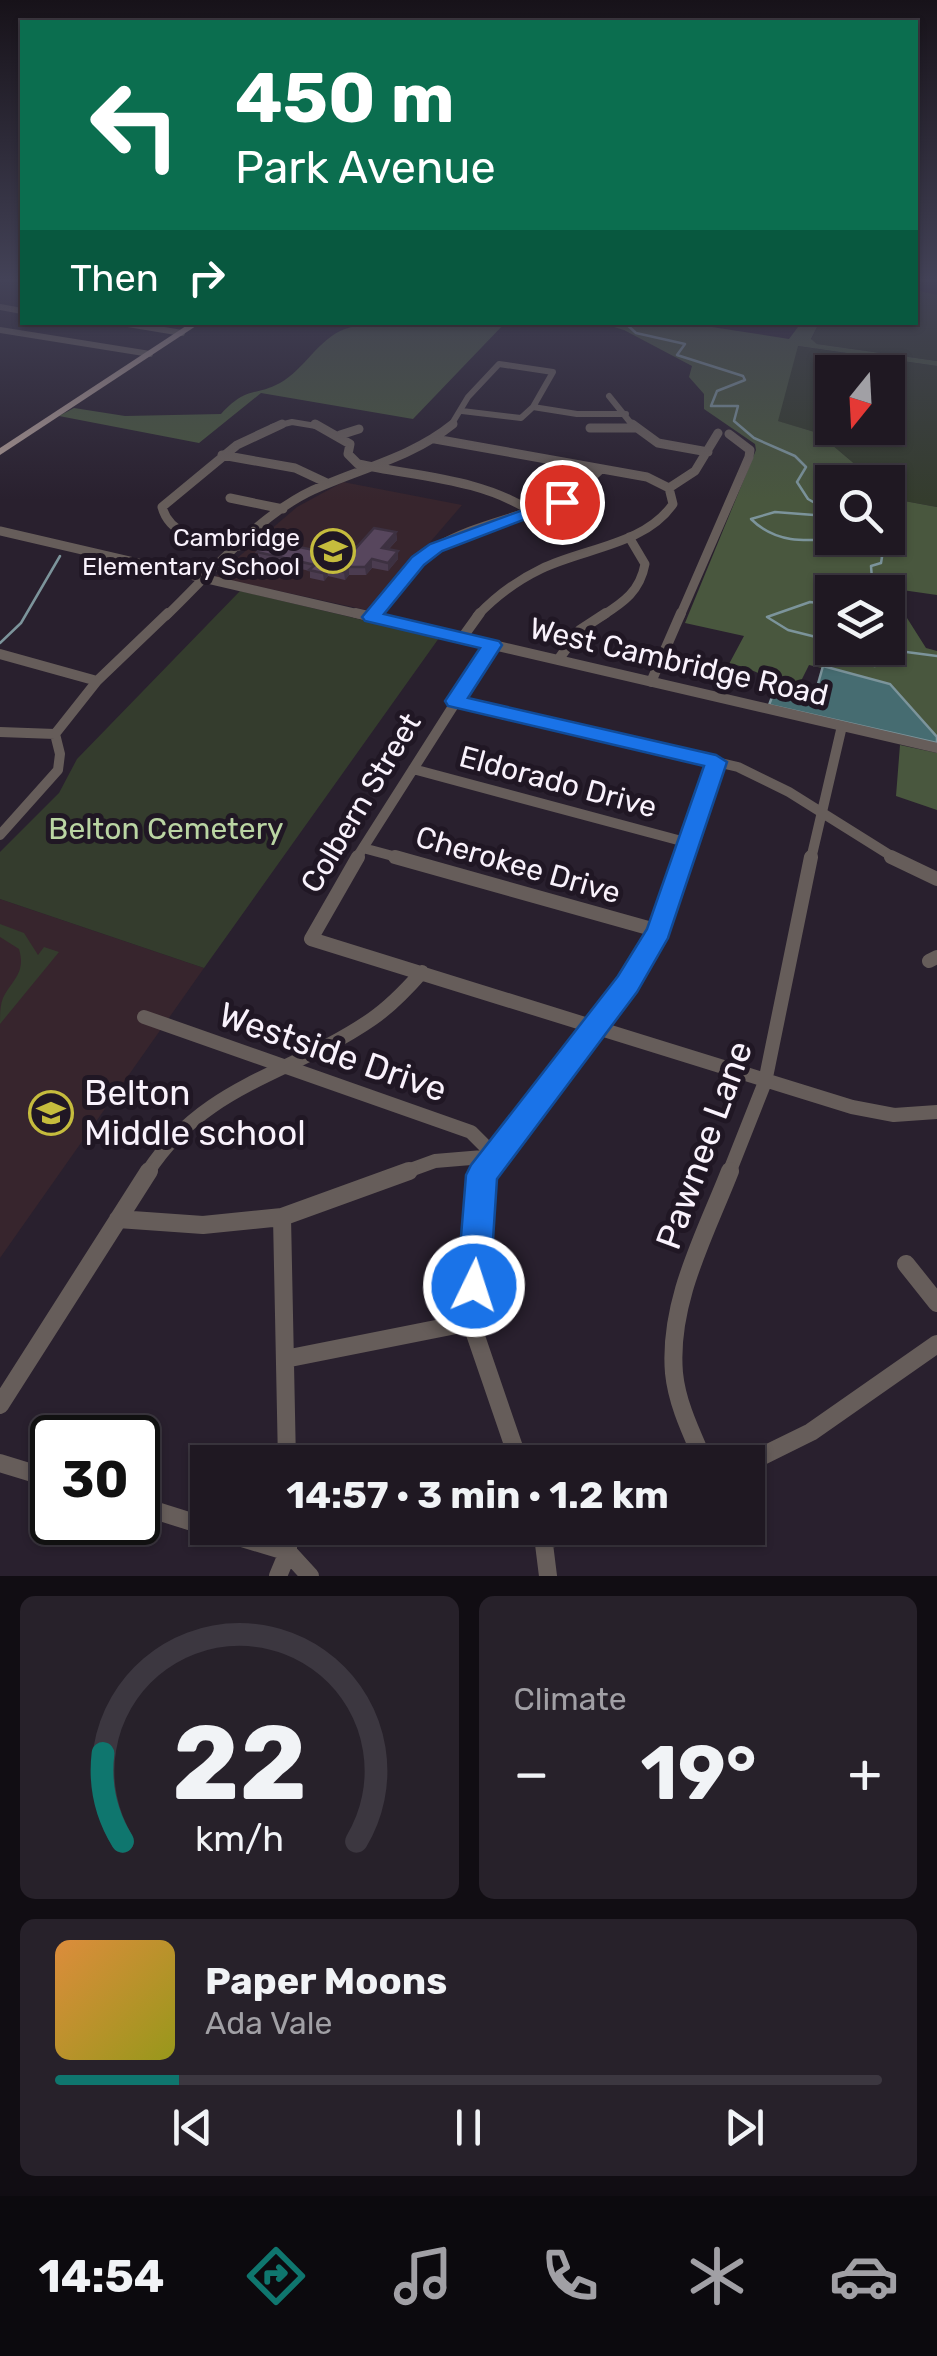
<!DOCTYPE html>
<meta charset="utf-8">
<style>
body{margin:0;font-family:Rubik,sans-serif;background:#27212a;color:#f1f3f6;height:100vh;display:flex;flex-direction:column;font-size:38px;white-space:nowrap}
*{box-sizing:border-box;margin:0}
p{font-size:32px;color:#a1a0a5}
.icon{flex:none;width:55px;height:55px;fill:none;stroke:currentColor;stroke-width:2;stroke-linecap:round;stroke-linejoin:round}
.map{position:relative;height:1576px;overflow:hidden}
.side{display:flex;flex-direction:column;gap:20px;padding:20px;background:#110d13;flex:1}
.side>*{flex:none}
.top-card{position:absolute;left:20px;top:20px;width:898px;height:305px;border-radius:0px;box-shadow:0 2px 8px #0004,0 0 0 2px #3c3740;background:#0b6e4f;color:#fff;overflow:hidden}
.needle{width:65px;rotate:198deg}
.fabs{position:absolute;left:815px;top:355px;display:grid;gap:20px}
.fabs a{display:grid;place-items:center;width:90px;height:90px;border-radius:0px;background:#1f1822;box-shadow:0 2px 8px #0004,0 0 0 2px #3c3740;font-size:50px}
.speed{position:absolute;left:30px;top:1415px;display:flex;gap:20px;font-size:50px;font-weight:700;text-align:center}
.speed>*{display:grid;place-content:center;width:130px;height:130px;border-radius:50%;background:#1f1822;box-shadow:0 2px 8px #0004,0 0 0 2px #3c3740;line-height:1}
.speed .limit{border:5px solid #111;border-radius:15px;background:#fff;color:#111}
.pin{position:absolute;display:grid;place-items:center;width:85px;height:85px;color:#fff;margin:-42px;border:5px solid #fff;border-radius:50%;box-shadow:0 2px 10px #0007}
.me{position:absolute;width:110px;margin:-55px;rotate:4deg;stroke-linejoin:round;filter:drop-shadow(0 0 8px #0008)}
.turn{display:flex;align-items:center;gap:35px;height:210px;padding:0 50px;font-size:45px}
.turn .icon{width:130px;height:130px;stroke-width:2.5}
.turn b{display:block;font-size:70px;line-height:85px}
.then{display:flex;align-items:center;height:95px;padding:0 50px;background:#0003;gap:20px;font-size:38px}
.big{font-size:75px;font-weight:700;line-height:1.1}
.side .tile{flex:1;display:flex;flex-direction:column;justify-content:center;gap:15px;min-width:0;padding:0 35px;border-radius:15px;background:#27212a}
.side .dial{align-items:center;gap:0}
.dial svg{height:260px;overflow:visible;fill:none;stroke:#3c3740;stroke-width:7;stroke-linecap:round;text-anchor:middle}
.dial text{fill:#f1f3f6;stroke:none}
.song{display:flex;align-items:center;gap:30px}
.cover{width:120px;height:120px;border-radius:15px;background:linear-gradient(135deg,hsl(30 70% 55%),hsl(60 70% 35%))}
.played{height:10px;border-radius:5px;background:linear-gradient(90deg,#0f766e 15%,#3c3740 15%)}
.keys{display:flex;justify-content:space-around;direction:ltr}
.heat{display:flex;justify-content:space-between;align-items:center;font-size:55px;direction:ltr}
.side .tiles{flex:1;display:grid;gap:20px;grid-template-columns:1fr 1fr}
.tile:last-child{grid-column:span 2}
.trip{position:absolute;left:190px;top:1445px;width:575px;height:100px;border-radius:0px;background:#1f1822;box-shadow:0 2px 8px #0004,0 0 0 2px #3c3740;font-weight:700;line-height:100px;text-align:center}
.tabs{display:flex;height:160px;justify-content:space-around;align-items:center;background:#0c0a0e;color:#a1a0a5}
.tabs .icon{width:70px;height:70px}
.tabs .current{color:#0f766e}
.tabs b{font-size:45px;color:#f1f3f6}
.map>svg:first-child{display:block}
</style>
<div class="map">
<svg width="937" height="1576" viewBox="0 0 937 1576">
<rect width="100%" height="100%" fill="#29202e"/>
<!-- education -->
<path fill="#37252d" d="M343,482L462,505L371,611L215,577L297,507Z
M0,899L204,968L0,1258Z"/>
<!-- green -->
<path fill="#343c2d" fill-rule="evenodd" d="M915,290L937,295V361L817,344L811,340L819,323L915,322Z
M797,346L937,366V507L888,498V482H871L870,477L818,433L777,421ZM832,372H888V428H832Z
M240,591L439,638L204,968L0,899V852L59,793L77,759Z
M0,924L24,933L38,955L44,947L59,952L0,1024C0,1015 0,1005 3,998C13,979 26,973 19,949L0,937Z"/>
<!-- forest -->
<path fill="#49573e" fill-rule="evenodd" d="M406,322L505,323L413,419L261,393L199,443L59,416L74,408L125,416L221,414C248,385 254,397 280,383C305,369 318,339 345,329C365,321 386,330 406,322Z
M601,323H686L789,339L798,327L779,323H819L811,339L817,344L937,361V366L798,346L778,421L818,433L870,477L871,482H832V538H888V498L937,507V595L888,588L926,648L937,651V737L890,684L809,665L801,681C776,688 754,666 729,664L744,636L685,623L756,450L755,444L704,409V394L689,377L692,366L624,330ZM832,592H888V648H832Z
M900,745L937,753V810L896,796Z"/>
<!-- water -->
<path fill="#466c71" stroke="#7c949b" stroke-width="2.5" d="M823,666L890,684L937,737V743L769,705L772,697L806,696L816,691Z"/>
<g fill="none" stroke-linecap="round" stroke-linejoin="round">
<!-- stream -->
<path stroke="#7c949b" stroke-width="2.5" d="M624,322L636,333L685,344L677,355L743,376L745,380L717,391L711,406H738L734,421L754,438L795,456L806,467L797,482L808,499L820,506L814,515L775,512L751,519C779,547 813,540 849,538
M863,538L882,557L881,563L871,566L873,592
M832,605L810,602L767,617L788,630L832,641
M0,643L21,623L60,556
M848,648L868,665L875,666L878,655L891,650L937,656"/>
<!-- minor-far4 -->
<path stroke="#665d5a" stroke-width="6" d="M0,307L22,311
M116,322L182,333
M0,330L150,354
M609,396L634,427
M533,407L577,414H626
M272,427L292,422L322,427
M450,427L468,397L499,364L553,372L533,407L521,418L462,411"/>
<!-- minor-far3 -->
<path stroke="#665d5a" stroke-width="9" d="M315,424L350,444L348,454L358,464C418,477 481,478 534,513
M632,424L658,443L708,452
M590,428H635
M340,435L359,429
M435,439L647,477L669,488
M222,455L295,468L327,483
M669,488L695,471L718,433
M230,498L283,509
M0,531L367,616
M239,546C211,540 171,540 162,507L237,445L282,424
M166,616C210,574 257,516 313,490C361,468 411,458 453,424
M373,616C392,592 409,564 435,548C492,514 551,519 601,469
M477,616C496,596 516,581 541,569C584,548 645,545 673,504L669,488
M602,616C624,602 640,591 645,564L629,537
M680,616L749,457L750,450L729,434"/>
<!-- minor-far2 -->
<path stroke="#665d5a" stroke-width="10" d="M356,613L937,748
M372,617L375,613
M462,638L480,613
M0,654L97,681
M558,660L580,630L606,613
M651,682L681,613
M455,701L738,767L789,792L896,859
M0,732L55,734
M413,769L689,843
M0,835L58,770L60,754L55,734L97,681L168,613
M363,848L404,859
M356,859L492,645
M683,859L716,762
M811,859L842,726"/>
<!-- minor-far1 -->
<path stroke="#665d5a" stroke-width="14" d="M358,857L311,939L852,1107L894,1115L937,1112
M395,857L659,931
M891,857L937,879
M929,961L937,957
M144,1017L471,1132L495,1156
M147,1173C205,1083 291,1075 372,1019C391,1006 407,989 422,972
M402,1173L435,1161L495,1156
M483,1173L628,984L659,931L684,857
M729,1173L765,1082L811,857"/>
<!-- minor -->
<path stroke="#665d5a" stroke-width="18" d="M485,1171L471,1322L519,1462
M282,1217L287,1462
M118,1219L203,1225L282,1217L409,1171
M906,1264L937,1303
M285,1359L471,1322
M0,1405L149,1171
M704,1462C692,1434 677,1404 674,1373C668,1302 705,1235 730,1171
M0,1463L52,1479
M748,1463L811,1432L937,1344
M138,1505L208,1527
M209,1528L288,1552L310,1576
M542,1528L548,1576
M546,1540L595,1528
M278,1576L288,1552V1528"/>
<!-- major -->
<path fill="#a99691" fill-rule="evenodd" d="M192,322H202L0,455V448Z"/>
</g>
<!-- wall -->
<path fill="#4b3c50" d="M396,532L397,540L389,549L398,551V559L388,571L372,568L366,575H349L345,580L328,576L324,581L310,578V571L258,560V544L288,542L286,544L348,557Z"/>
<!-- shaded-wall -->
<path fill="#3d3141" d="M396,532L397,540L382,556V548Z
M287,534L288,542L280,551L279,543Z
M398,551V559L388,571V563Z
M372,559V568L366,575L365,567Z
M349,567V575L345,580L344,572Z
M327,568L328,576L324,581L323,573Z"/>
<!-- building -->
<path fill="#57465d" stroke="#3d3141" stroke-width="2.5" d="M374,528L396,532L382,548L398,551L388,563L372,559L365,567H349L344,572L327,568L323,573L309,570L315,565L257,552L263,545L258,544L271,531L287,534L279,543L348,557Z"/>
<!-- sky -->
<linearGradient id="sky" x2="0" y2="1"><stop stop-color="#171219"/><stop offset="0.56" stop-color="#434257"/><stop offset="1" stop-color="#434257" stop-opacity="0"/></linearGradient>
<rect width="937" height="500" fill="url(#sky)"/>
<!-- route -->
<path fill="#1a73e8" stroke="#114b97" stroke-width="2.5" d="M556,498L570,502L442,551L424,565L384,614L499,641L502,645L468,698L716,755L727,762L668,938L637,992L497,1179L490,1286L485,1297L474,1302L462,1297L457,1286L466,1175L471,1165L618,976L647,929L704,766L448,706L445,701L480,648L365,621L362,617L412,557L430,544Z"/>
<!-- icons -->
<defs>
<g id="school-ring" transform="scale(2.25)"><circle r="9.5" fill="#201724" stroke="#c5bc3d" stroke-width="1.5"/><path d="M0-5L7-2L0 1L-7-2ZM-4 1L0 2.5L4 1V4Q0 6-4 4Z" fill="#c5bc3d"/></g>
</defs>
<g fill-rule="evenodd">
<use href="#school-ring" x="333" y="551"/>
<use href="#school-ring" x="51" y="1113"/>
</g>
<g text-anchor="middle" stroke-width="10" stroke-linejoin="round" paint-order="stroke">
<!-- far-poi labels -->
<g font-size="25" fill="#f9f2fc" stroke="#201724" text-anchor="end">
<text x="300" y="546">Cambridge<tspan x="300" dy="29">Elementary School</tspan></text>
</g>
<!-- street labels -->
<g font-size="30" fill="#f9f2fc" stroke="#201724">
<text transform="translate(679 662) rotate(13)" y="10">West Cambridge Road</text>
<text transform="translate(558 782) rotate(15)" y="10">Eldorado Drive</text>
<text transform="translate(361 803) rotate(-59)" y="10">Colbern Street</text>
<text transform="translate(518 865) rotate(16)" y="10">Cherokee Drive</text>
</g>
<!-- park labels -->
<g font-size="30" fill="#bad5a3" stroke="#201724">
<text x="166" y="839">Belton Cemetery</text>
</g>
<!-- near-street labels -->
<g font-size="35" fill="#f9f2fc" stroke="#201724">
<text transform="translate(333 1052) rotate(19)" y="12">Westside Drive</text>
<text transform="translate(704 1145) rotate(-70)" y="12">Pawnee Lane</text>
</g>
<!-- near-poi labels -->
<g font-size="35" fill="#f9f2fc" stroke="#201724" text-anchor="start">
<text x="84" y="1105">Belton<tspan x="84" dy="40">Middle school</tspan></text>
</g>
</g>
</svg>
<div class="fabs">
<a><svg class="needle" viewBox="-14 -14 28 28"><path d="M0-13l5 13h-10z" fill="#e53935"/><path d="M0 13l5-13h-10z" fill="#a1a0a5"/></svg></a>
<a><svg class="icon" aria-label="search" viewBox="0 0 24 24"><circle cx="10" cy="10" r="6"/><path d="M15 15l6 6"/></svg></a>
<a><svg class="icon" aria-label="layers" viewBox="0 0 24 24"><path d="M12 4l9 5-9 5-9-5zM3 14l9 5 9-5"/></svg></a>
</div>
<div class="speed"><div class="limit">30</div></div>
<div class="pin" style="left:562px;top:502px;background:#d93025"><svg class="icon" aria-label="arrive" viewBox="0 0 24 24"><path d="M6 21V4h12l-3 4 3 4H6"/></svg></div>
<svg class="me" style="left:474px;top:1286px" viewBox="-20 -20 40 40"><circle r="17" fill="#1a73e8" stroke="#fff" stroke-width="3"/><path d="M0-11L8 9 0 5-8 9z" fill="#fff"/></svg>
<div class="trip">14:57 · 3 min · 1.2 km</div>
<div class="top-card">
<div class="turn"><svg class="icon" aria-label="left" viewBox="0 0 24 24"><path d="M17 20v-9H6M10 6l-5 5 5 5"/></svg><div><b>450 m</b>Park Avenue</div></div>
<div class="then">Then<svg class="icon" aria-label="right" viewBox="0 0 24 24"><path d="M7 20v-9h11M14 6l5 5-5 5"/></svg></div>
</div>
</div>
<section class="side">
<div class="tiles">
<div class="tile dial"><svg viewBox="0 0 100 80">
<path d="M14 69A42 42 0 1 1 86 69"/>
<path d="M14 69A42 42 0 0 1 8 42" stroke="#0f766e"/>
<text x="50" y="56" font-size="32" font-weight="700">22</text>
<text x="50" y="72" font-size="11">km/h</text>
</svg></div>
<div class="tile"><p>Climate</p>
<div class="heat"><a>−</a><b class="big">19°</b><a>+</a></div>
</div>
<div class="tile">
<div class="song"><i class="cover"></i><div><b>Paper Moons</b><p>Ada Vale</p></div></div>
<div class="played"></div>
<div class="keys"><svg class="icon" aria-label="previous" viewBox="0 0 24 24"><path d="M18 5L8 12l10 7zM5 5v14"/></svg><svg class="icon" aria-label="pause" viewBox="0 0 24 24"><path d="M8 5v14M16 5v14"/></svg><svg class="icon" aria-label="next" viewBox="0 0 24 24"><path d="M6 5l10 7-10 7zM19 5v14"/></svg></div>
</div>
</div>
</section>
<nav class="tabs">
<b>14:54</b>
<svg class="icon current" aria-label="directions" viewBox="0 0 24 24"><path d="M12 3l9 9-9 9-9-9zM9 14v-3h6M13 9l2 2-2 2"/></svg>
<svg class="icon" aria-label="music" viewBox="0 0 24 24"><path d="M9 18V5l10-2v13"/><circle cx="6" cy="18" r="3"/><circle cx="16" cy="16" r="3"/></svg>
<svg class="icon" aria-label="phone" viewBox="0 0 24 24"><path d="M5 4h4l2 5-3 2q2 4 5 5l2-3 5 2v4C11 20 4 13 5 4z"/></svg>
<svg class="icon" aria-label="climate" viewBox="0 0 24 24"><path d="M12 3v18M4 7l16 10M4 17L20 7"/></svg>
<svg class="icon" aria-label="car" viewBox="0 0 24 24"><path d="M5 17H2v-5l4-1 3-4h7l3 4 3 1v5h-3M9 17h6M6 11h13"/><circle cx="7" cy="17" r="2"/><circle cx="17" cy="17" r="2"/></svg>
</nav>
